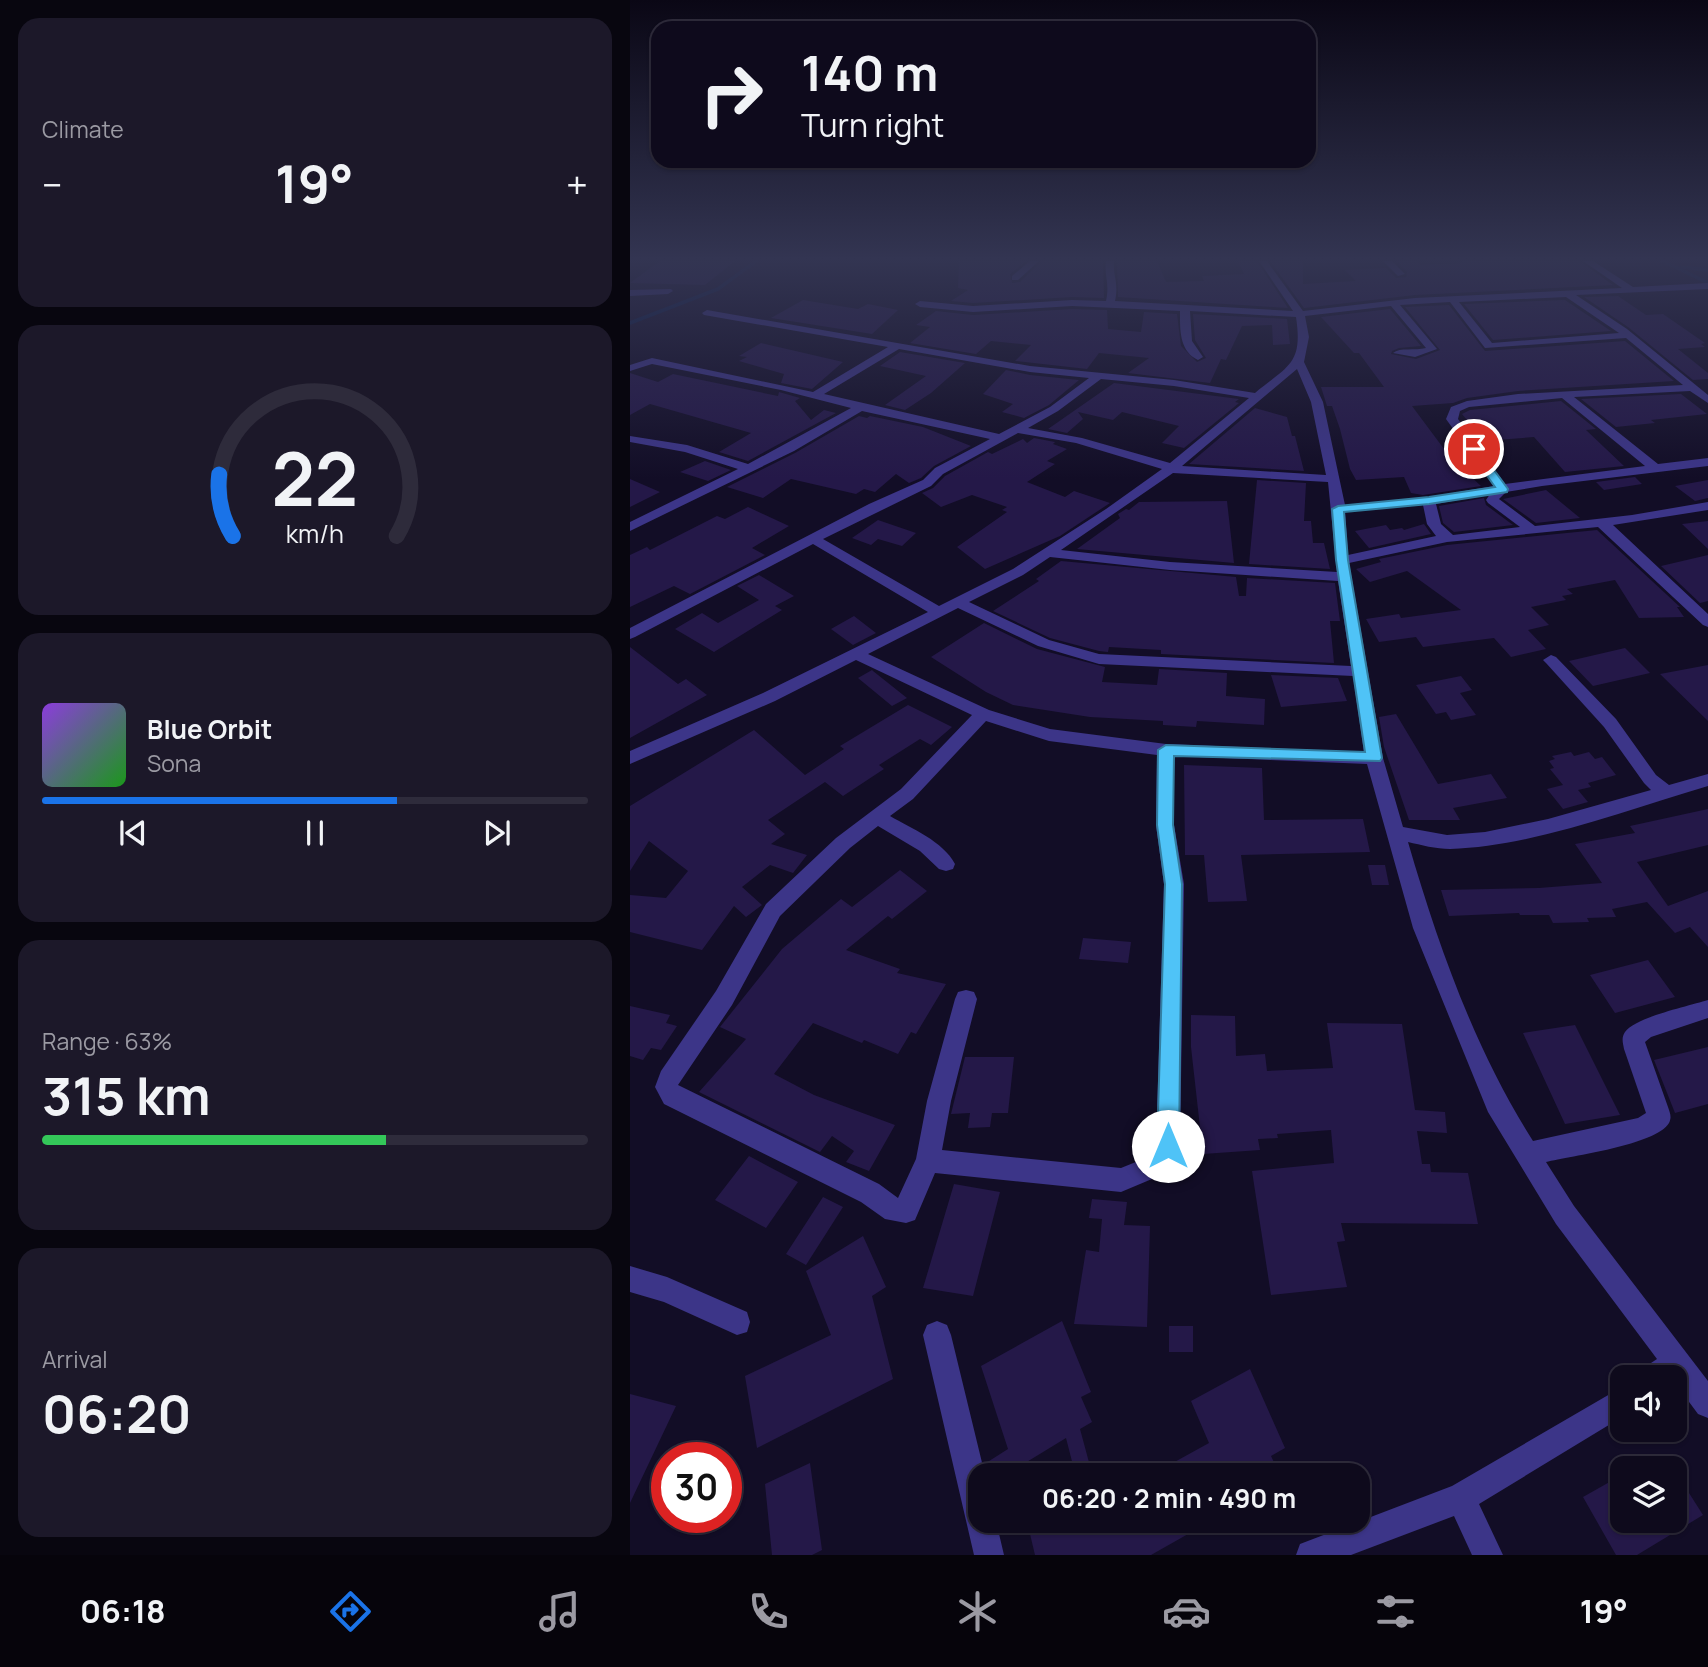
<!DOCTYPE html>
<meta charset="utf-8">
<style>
body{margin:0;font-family:Manrope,sans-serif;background:#1c1829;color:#f1f3f6;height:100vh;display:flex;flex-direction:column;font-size:26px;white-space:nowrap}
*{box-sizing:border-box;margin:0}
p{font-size:23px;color:#9b9aa3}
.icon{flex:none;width:38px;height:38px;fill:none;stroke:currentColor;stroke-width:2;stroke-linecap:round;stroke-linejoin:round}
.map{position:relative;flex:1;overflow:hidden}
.sheet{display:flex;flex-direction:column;gap:18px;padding:18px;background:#08060f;width:630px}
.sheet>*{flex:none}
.top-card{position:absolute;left:21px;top:21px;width:665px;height:147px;border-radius:21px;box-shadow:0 2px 5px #0004,0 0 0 2px #2e2b3b;background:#0e0a1c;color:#f1f3f6;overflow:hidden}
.fabs{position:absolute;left:980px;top:1365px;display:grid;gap:14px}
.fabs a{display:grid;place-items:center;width:77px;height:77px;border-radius:14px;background:#0e0a1c;box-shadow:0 2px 5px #0004,0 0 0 2px #2e2b3b;font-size:35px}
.speed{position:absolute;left:21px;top:1442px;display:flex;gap:14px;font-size:35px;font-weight:700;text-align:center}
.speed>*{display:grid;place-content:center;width:91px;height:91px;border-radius:50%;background:#0e0a1c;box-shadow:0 2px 5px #0004,0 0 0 2px #2e2b3b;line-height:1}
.speed .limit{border:10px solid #d22;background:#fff;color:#111}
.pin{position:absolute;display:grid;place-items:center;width:60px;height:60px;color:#fff;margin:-30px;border:4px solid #fff;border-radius:50%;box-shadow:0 2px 7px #0007}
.me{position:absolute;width:77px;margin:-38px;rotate:0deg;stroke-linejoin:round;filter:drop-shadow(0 0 5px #0008)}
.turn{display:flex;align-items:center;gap:24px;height:147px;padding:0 35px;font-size:32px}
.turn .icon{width:91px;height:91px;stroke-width:2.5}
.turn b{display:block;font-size:49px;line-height:60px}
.big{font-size:52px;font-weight:700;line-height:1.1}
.sheet .tile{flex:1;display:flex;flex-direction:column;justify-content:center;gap:10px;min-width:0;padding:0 24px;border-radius:21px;background:#1c1829}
.sheet .dial{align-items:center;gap:0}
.dial svg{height:182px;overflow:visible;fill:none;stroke:#2e2b3b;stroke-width:7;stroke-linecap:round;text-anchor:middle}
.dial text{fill:#f1f3f6;stroke:none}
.song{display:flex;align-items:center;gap:21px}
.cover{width:84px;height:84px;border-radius:10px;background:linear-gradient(135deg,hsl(270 70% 55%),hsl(120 70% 35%))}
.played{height:7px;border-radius:4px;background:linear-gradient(90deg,#1a73e8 65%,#2e2b3b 65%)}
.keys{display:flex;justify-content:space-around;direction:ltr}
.heat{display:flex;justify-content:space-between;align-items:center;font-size:38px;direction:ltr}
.charge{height:10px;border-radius:5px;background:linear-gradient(90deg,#34c759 63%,#2e2b3b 0)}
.trip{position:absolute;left:338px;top:1463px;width:402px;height:70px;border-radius:21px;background:#0e0a1c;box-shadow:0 2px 5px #0004,0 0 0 2px #2e2b3b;font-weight:700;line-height:70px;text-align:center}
.menu{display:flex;height:112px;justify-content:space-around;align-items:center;background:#06040b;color:#9b9aa3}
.menu .icon{width:49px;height:49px}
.menu .on{color:#1a73e8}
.menu b{font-size:32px;color:#f1f3f6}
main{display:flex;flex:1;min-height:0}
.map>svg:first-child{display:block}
</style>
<main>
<section class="sheet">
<div class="tile"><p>Climate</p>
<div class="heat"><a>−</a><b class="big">19°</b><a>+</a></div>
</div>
<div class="tile dial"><svg viewBox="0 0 100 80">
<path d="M14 69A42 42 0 1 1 86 69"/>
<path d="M14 69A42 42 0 0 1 8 42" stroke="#1a73e8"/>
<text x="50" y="56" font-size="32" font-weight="700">22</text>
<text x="50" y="72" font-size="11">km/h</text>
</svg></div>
<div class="tile">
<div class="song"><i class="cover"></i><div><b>Blue Orbit</b><p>Sona</p></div></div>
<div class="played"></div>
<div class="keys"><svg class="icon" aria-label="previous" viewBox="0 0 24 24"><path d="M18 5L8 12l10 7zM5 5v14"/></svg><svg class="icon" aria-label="pause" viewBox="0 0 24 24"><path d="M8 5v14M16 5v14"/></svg><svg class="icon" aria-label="next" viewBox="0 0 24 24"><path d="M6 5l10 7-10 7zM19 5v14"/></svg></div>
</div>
<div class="tile"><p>Range · 63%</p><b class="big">315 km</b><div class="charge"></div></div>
<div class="tile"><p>Arrival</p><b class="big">06:20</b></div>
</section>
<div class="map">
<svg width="1078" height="1555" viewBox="0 0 1078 1555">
<rect width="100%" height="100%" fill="#120d26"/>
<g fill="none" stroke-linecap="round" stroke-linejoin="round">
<!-- stream -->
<path stroke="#071b46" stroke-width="3.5" d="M1033,261L1078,283
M1052,267L1078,270
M0,323L88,289L126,261"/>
</g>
<!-- building -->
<path fill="#241848" d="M30,261H105L75,285L0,283Z
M329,261H396L380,274L382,283L390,282L412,261H473L474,298L442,297L343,303L321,301L338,290L328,288Z
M487,261H527L536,282L574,281L572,276L614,274L608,261H627L658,308L488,297Z
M640,261H673V284L726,281L715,270L756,268L766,278L776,277L777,272L766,261H787L790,265L834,263L833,261H950L983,285L785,295L674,308Z
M988,296L1016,315L1033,314L1075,343L1071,344L1075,347L1048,349L1078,373V379L1063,380L998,327L954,297Z
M173,300L228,309L238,304L268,310L242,334L141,318Z
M935,300L981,331L863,340L834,304Z
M819,305L855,351L995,341L1044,381L888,391L837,398L823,403L782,406L820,457L851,486L793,495L781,493L774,477L726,480L720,469L710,429L702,406H697L691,387H754L729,353H724L691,317L760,309L791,346L769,348L762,351L761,354L786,359L810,350L775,307Z
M442,309L477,310L478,329L511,332L514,312L547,314L551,346L567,362L576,358L565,340L563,314L657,319L660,344L643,345L642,325L612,326L596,360L591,359L580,383L498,373L519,358L469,353L457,369L385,361L401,345L361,341L346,354L280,343L300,327L286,325L306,311L343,315Z
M131,343L213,362L182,389L151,383L154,374L109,361L117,357L109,356Z
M270,352L335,363L301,393L275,410L255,405L296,376L250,366Z
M376,370L400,375L449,380L419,405L394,418L372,412L383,404L353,394Z
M0,373L28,382L43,374L148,396L149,392L170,398L165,401L181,420L194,410L206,413L118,461L89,452L121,433L20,404L0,415Z
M484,383L609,399L605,402L609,403L554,448L532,443L549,426L492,412L483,420L448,412L453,419L437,433L418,429Z
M1051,394L1077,414L1021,420L1025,423L986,427L951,399Z
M931,401L966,429L956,430L994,466L935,472L904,437L854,441L832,414L840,410Z
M625,408L657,417L662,436H665L674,471L559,464Z
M229,416L237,418L240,416L293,427L341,446L304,466L291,478L279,483L266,474L245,492L234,489L226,494L161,479L133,498L97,487L165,453Z
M404,438L425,442L423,444L437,449L417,461L425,464L397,482L435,497L444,491L480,503L430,536L355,569L327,547L377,512L372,510L377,507L342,495L311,507L292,493L303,488L315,476L358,452L362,454L393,439L397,443Z
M75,461L101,470L78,481L50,472Z
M1005,477L1012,484L974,490L966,482Z
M0,479L30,492L0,507Z
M627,480L676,483L674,521H681L683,543H694L700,569L619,564Z
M1078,480V498L1065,501L1045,486Z
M916,490L950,518L906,523L873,499Z
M854,498L856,505L883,525L824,532L813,523L809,506Z
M597,501L604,563L447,549L490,518L488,514L496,509L499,510L509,502Z
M118,507L159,526L122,548L135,555L60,594L44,586L0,607V555L17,547L20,550L87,516L95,519Z
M248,520L286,533L272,546L248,539L241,545L222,538Z
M1078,521V549L1052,524Z
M794,524L801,534L739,548L725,531L756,525L760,530L772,528L774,530Z
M967,530L1050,607H1047L1054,617L1009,618L985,580L937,589L943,594L932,596L936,600L901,607L919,625L898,630L916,649L881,657L864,638L793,647L786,637L749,642L736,619L769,614L771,618L831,610L777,571L740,582L726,569L751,562L749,559L817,545Z
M1078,555V601L1070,603L1031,566Z
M431,561L606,577L609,596H616L617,578L705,583L710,621H700L704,663L531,654V650L479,647L478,652L469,651L420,638L363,611L409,581L406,579Z
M129,575L164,596L145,606L152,610L84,652L45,629L72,613L88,623L129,600L107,586Z
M224,616L246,633L223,645L201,629Z
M354,623L407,649L475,667L472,682L527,685L529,669L597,673L596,696L635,699L634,725L567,721L566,727L533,725V721L460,717L383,705L356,692L301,657Z
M0,647L48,684L56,679L77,695L0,738Z
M995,648L1020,673L963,686L939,661Z
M1078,665V721L1030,674Z
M242,670L243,671L277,698L262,706L228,678Z
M641,675L708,678L717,701L651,707Z
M831,676L842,690L830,693L846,715L821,720L816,712L806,714L786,685Z
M278,705L322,727L301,745L290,739L249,765L254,769L213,796L195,782L138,820L155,834L141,844L177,855L163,873L140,865L112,887L132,905L116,917L104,906L72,950L0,932V895L36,898L58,871L19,841L0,871V806L124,730L175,775L214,749L210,746Z
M766,714L808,784L861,774L877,798L823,808L830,820H779L754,747L749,717Z
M941,752L944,756L959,752L965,759L972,757L986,775L958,783L961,787L948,790L958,802L933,809L917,789L933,785L920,769L924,768L919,761L925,759L922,756Z
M554,765L632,768L634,820L733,819L740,852L611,855L617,901L578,902L574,855H555Z
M1078,809V845L1007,862L1038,906L1078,891V947L1060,927L1045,933L1017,902L982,909L986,917L957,918L959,922L923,923L919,915H890L889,913L819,916L811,890L909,888L972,883L945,844L1005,833L1000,826Z
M738,865H755L759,885H742Z
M270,870L297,891L262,919L258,916L216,950L270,969L267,973L316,984L286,1034L281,1032L268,1054L234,1040L232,1043L183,1023L144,1074L184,1095L265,1125L239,1171L216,1162L224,1151L202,1136L190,1152L69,1092L116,1039L90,1027L152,949L211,899L222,907Z
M453,938L501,942L498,963L449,959Z
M1018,960L1045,997L985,1013L960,975Z
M0,1006L40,1015L36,1023L47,1026L31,1050L21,1048L13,1060L0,1056Z
M561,1015L605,1016L606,1056L635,1054L637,1071L703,1068L697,1023L772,1024L785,1110L815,1112L817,1133L787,1131L792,1164H800L801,1172L838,1173L848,1224L711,1223L715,1241L707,1242L717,1287L641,1295L622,1171L704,1163L701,1130L647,1134L648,1138L628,1139L630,1150L573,1154L561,1047Z
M945,1025L990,1115L935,1124L893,1033Z
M1078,1047V1104L1045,1113L1024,1060Z
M335,1057H384L378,1113H362L360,1127L338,1128L340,1113L321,1114Z
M119,1156L168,1182L136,1228L85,1200Z
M324,1184L370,1192L343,1296L293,1288Z
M193,1197L213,1207L176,1265L156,1254Z
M462,1199L497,1202L494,1225L520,1226L517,1327L444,1324L456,1250L469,1252L472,1219L459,1218Z
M233,1236L256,1287L242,1296L263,1379L127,1448L115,1376L201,1335L176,1271Z
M432,1321L461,1392L451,1397L462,1422L450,1429L460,1466L445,1473L436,1438L385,1469L387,1475H360L356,1463L378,1449L351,1366Z
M539,1326H563V1352H539Z
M620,1369L655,1448L641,1456L650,1475H521L579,1443L561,1401Z
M0,1394L46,1406L0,1503Z
M180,1463L192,1550L182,1555H142L135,1484Z
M1045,1471L1073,1515L1007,1555H986L953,1497L992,1475V1521H1045Z
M427,1521H581L521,1555H405L400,1534Z"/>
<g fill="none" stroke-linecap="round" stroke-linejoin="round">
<!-- minor -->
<path fill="#3c3588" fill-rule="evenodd" d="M400,261H409L388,280H382V276Z
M476,261H484C483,278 489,282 485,301L663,311L629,261H637L673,311L785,298L992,288L953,261H963L1003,287L1078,283V289L946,295L997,329L1078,395V403L1060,391L944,397L1028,464L1078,458V466L912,486L876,492L869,499L905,526L1002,515L1078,502V510L983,525L1078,614V627L1073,625L968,527L817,542L719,563L753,758L773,827L817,835L855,832L918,819L1021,790L1014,783L974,727L916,663L913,660L921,655L926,657L986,719L1026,775L1039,785L1078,774V786C996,810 905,846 820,849C806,849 791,845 778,842C808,945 845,1050 903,1141L1008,1118L1016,1113L994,1049C993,1043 991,1038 995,1032C1006,1017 1059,1006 1078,1000V1018L1021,1037L1015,1042L1038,1107C1040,1113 1042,1117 1039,1123C1026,1145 941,1156 916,1162L944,1206L1078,1381V1418L1068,1414L1045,1383V1377H1011L1015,1367L1027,1359L926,1224L858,1112L783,928L737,764L544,756V825L554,884L550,1146L541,1171L491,1192L305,1173L285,1220L276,1223L255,1219L231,1202L34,1104L25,1087L31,1071L86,991L136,904L206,838L271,789L342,715L226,660L145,701L0,764V751L133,693L298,612L183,544L5,637L0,639V628L239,504L293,480L305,468L360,439L232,411L164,451L0,531V522L108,469L55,452L0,442V436L57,445L118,464L221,408L151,390L22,364L0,371V365L22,358L183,392L258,347L74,315L72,313L77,310L400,366L544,380L625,393C659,365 673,364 666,317L560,311L562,341L573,357L568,360C549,351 550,329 550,311L442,306L343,312L290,307L285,304L290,301L343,306L442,300L476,301C480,283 474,277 476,261ZM936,297L989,333L862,343L829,302ZM820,302L855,348L996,338L1053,385L888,394L837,401L821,407L816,419L864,486L799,497L715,505L693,402L674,362L679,337L675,316L761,306L796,348C785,351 770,347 763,353L785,357L807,349L770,305ZM269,349L400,372L459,378L420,407L369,434L194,394ZM667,369L681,402L696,475L552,466ZM471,379L544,386L619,398L540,463L452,438L398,428L428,411ZM932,398L1015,466L875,484L828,419L830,411L839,407ZM388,433L446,443L532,469L476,509L383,569L309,606L193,539L301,486L313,474ZM543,473L698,482L707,572L540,562L431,550ZM860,494L856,500L858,503L890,527L823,535L811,524L806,504ZM793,505L797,524L806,536L718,555L715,512ZM420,557L540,570L708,581L721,666L469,654L419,640L339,602L393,575ZM328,608L408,646L469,664L723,676L734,752L536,744L420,729L359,710L238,654ZM356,721L419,741L527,755L526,825L534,884L526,1146L523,1155L491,1168L312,1150L321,1101L347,999L344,992L336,990L328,992L325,999L297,1101L286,1159L268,1198L249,1184L48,1085L102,1005L150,916L220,848L248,826L290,851L309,869L316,871L323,869L325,864C313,841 282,829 260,816L283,799Z
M753,261H762L775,274L768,276Z
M41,289L43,291L38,294L0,296V290Z
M0,1266L37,1277L117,1312L120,1322L117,1332L107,1335L34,1302L0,1292Z
M307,1321L317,1325L321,1335L355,1475H350V1521H366L374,1555H344L293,1335L297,1325Z
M992,1387V1417L849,1504L873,1555H842L824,1516L721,1555H666L670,1544L822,1486Z"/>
</g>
<!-- sky -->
<linearGradient id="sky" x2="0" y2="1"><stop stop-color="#0a0715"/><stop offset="0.54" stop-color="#333552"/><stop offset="1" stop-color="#333552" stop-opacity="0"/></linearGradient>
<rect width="1078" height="479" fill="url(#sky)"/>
<!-- route -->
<path fill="#4fc3f7" stroke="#337fa1" stroke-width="2" d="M840,447H847L878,489L877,492L799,504L714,512L718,560L752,758L750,761L544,756L543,825L552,884L549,1146L546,1154L538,1157L531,1154L527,1146L535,884L527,825L528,750L536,745L735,752L706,560L702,509L708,506L799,497L865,487L838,449Z"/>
</svg>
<div class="fabs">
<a><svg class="icon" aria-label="sound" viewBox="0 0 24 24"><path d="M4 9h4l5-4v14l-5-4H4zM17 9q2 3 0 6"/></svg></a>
<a><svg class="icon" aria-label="layers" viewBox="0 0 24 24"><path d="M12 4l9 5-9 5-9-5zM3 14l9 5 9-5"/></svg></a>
</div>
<div class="speed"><div class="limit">30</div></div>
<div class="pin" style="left:844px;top:449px;background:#d93025"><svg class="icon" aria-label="arrive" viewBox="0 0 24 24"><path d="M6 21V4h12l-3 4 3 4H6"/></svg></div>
<svg class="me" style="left:538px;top:1146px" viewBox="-20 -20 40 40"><circle r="19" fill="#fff"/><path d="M0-13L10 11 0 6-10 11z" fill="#4fc3f7"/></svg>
<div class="trip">06:20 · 2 min · 490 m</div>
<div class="top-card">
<div class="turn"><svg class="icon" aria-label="right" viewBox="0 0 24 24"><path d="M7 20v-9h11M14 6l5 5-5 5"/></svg><div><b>140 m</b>Turn right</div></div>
</div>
</div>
</main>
<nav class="menu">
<b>06:18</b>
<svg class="icon on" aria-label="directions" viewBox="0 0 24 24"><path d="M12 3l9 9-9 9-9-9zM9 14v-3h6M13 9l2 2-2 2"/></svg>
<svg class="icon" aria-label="music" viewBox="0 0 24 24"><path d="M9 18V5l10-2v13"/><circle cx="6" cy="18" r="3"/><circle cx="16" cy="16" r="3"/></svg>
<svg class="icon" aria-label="phone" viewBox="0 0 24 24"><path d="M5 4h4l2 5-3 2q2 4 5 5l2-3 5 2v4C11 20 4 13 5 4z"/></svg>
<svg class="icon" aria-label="climate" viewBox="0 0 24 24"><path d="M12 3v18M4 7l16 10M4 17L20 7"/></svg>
<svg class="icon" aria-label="car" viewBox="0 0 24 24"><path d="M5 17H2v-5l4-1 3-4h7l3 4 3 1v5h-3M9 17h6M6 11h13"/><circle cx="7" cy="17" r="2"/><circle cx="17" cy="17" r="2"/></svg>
<svg class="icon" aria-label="filters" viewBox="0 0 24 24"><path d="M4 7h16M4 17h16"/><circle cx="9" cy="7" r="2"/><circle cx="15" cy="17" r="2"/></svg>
<b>19°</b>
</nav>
